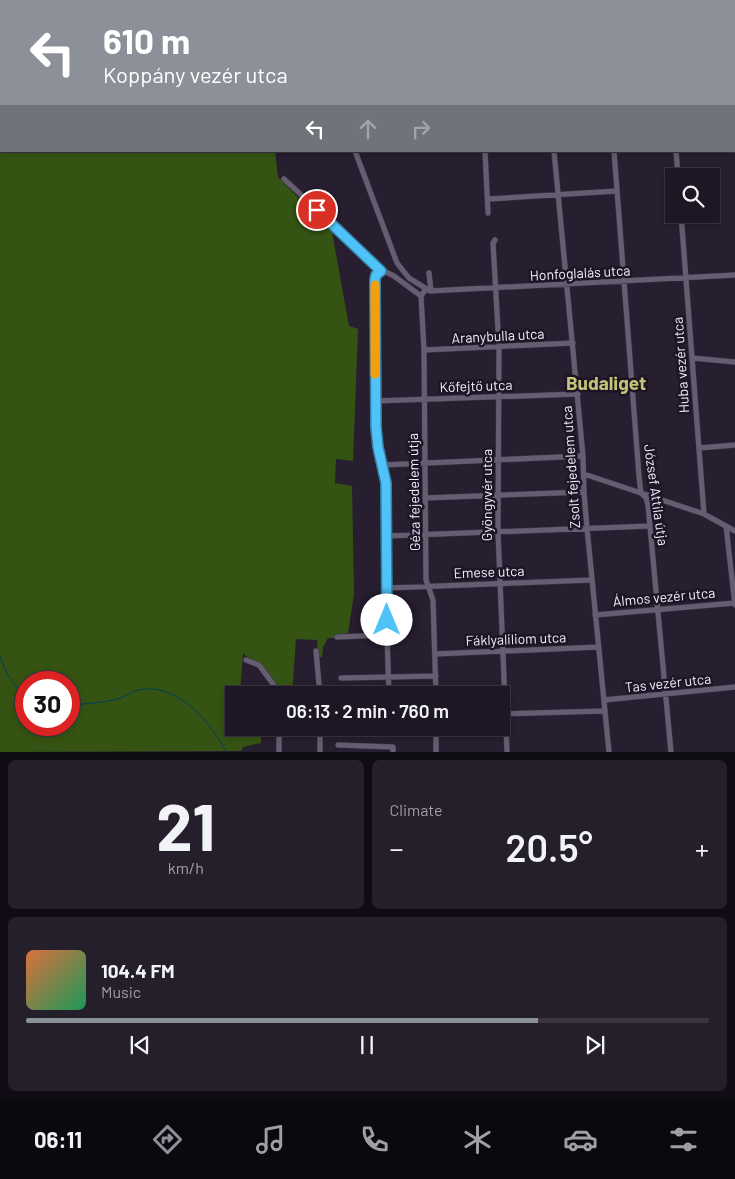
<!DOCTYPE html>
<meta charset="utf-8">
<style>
body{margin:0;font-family:Barlow,sans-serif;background:#251f2c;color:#f1f3f6;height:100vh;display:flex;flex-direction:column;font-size:19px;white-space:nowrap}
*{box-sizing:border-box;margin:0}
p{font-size:16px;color:#a09fa6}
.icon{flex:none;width:28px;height:28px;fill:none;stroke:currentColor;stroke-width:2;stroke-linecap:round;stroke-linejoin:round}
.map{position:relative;height:752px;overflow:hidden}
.drawer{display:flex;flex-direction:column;gap:8px;padding:8px;background:#100c14;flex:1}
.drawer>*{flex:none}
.hud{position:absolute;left:0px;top:0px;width:735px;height:152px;box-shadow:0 2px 8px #0003,0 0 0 1px #3b3541;background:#8c9099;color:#fff;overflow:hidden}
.fabs{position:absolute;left:665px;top:168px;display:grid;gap:10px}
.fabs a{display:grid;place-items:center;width:55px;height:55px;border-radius:0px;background:#1d1624;box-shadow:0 2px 8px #0003,0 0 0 1px #3b3541;font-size:25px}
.speed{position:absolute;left:15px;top:671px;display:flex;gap:10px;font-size:25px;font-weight:700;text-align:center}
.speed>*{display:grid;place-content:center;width:65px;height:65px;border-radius:50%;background:#1d1624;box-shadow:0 2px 8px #0003,0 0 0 1px #3b3541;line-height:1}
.speed .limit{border:8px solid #d22;background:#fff;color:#111}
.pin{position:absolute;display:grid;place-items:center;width:42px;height:42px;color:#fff;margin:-21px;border:2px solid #fff;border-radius:50%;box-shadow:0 1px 5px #0007}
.me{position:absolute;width:55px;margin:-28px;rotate:0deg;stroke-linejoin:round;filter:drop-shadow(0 0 4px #0008)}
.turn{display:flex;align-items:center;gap:18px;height:105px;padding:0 20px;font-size:22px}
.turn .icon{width:65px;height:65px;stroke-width:2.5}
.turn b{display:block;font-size:35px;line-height:42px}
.lanes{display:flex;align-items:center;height:48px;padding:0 20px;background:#0003;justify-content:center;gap:25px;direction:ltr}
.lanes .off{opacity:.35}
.big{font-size:38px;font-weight:600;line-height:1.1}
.drawer .widget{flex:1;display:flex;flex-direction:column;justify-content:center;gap:8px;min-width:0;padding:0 18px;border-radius:8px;background:#251f2c}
.drawer .dial{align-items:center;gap:0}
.dial b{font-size:65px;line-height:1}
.song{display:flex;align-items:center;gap:15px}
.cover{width:60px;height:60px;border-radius:8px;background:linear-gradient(135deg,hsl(20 70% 55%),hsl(150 70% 35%))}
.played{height:5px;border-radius:2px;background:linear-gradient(90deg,#8c9099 75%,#3b3541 75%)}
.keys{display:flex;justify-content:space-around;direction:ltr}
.heat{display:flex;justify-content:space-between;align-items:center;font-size:28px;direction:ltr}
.drawer .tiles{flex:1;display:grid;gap:8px;grid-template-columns:1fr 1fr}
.widget:last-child{grid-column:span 2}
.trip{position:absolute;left:225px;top:686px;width:285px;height:50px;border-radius:0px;background:#1d1624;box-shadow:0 2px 8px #0003,0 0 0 1px #3b3541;font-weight:600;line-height:50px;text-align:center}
.tabs{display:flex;height:80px;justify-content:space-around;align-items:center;background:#0c090e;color:#a09fa6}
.tabs .icon{width:35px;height:35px}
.tabs .selected{color:#8c9099}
.tabs b{font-size:22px;color:#f1f3f6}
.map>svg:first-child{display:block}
</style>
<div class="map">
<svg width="735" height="752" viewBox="0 0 735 752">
<rect width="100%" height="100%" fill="#271e30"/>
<!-- green -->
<path fill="#29430e" d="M286,0H735V68L734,69V1H286Z"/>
<!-- forest -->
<path fill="#355413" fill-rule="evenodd" d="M0,0H287L1,1V151H275L278,177L332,232L349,326L358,329L353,461L336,459L335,483L352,486L354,594L348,633L336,635V638H328L323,647L322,657H318L317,640L296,639L292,695H278L266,674L243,653L240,691L256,695H234V728H261V743L243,747L241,751L0,752ZM26,682H69V725H26Z"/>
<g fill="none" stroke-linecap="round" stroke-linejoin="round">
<!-- stream -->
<path stroke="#003f5a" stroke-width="1" d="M723,1L724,0
M0,657C6,673 13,686 26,696
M69,705C85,704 102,703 118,699C129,696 133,689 146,689C181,687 212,724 226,752"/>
<!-- minor casing -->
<g stroke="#423a4a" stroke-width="6">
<path id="minor" d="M339,0V1
M355,151L397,263L409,278L430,291L735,275
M485,151L488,213
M554,151L583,456L584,492L587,528L609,752
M614,151L639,476L641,493L646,498L648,505L671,752
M676,151L678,176
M284,179L338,229L378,268L394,276L421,296
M488,199L617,191
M681,214L704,514
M495,240L493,243L499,347L498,532L507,752
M381,271L376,275L375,280L376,427L378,447L386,483L387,635L389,695
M429,273L431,291
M426,289L421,296L424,350L426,580L433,600L436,695
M424,350L573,343
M692,358L735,362
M375,401L578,394
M699,448L735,445
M383,465L583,456
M584,474L704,514L735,531
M425,498L584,492
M726,526L735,605
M387,536L650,526
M387,588L592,580
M595,615L735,603
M337,637L387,635
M316,651L320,695
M435,654L599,647
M246,660L259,665L273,684L277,695
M341,678L436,676
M604,700L735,687
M501,714L604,711
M436,728V752
M338,745L393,747V752
M279,752V728
M320,752V728"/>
</g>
<!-- minor -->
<use href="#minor" stroke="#675d72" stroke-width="5"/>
</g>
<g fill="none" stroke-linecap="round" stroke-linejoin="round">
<!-- route casing -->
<g stroke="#337fa1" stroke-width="12">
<path id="route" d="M317,210L381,271L376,275L375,280L376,427L378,447L386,483L387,620"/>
</g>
<!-- route -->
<use href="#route" stroke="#4fc3f7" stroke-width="9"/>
<!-- slow -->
<path stroke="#f59e0b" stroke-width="9" d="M375,285V374"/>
</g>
<g text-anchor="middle" stroke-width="5" stroke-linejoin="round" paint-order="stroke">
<!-- street labels -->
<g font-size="14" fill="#f3edfa" stroke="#1d1526">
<text transform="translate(580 273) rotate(-3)" y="5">Honfoglalás utca</text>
<text transform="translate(498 336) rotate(-3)" y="5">Aranybulla utca</text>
<text transform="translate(681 365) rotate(-94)" y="5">Huba vezér utca</text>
<text transform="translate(476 386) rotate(-2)" y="5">Kőfejtő utca</text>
<text transform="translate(571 467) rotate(-94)" y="5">Zsolt fejedelem utca</text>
<text transform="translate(414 492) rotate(-91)" y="5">Géza fejedelem útja</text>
<text transform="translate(487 495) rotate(-90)" y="5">Gyöngyvér utca</text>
<text transform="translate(656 495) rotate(82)" y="5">József Attila útja</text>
<text transform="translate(489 572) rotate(-2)" y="5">Emese utca</text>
<text transform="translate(664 597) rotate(-5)" y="5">Álmos vezér utca</text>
<text transform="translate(516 639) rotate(-2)" y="5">Fáklyaliliom utca</text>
<text transform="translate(668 683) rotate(-6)" y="5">Tas vezér utca</text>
</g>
<!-- district labels -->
<g font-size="19" font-weight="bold" fill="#c3c477" stroke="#1d1526">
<text x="606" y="390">Budaliget</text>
</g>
</g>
</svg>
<div class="fabs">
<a><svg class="icon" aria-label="search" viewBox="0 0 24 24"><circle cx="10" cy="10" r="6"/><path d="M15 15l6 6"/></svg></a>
</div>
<div class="speed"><div class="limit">30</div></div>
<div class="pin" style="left:317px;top:210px;background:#d93025"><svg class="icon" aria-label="arrive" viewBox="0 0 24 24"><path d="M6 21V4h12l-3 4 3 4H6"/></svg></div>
<svg class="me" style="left:387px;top:620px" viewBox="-20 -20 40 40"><circle r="19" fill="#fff"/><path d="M0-13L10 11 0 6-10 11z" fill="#4fc3f7"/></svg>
<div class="trip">06:13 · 2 min · 760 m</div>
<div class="hud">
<div class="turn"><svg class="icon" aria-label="left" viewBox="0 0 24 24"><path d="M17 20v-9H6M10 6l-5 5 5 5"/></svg><div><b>610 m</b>Koppány vezér utca</div></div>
<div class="lanes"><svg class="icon" aria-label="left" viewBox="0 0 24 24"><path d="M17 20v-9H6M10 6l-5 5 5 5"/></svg><svg class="icon off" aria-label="ahead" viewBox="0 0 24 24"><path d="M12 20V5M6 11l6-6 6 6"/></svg><svg class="icon off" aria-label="right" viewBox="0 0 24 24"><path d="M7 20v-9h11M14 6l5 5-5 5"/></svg></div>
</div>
</div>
<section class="drawer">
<div class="tiles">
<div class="widget dial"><b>21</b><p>km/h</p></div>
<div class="widget"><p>Climate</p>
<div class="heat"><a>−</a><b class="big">20.5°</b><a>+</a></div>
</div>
<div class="widget">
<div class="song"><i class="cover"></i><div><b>104.4 FM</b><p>Music</p></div></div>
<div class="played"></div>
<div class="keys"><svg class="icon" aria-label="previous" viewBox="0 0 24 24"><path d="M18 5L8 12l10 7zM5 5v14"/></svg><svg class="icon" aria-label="pause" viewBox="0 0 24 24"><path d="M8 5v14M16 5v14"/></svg><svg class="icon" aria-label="next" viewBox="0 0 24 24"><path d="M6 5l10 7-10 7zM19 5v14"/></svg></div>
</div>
</div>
</section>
<nav class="tabs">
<b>06:11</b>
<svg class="icon selected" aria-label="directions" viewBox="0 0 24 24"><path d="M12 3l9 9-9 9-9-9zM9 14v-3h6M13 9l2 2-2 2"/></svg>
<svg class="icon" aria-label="music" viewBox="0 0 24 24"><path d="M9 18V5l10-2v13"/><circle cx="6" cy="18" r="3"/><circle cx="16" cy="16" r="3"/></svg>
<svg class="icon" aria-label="phone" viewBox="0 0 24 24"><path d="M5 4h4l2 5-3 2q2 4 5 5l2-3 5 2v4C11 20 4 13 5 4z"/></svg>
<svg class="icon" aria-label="climate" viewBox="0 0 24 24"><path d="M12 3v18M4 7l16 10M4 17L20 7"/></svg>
<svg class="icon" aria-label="car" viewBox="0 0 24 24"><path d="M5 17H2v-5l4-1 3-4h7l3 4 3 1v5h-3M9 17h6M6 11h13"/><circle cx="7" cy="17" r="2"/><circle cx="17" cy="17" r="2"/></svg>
<svg class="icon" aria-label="filters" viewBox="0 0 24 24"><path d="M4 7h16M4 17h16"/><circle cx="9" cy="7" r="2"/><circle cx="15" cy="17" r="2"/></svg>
</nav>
